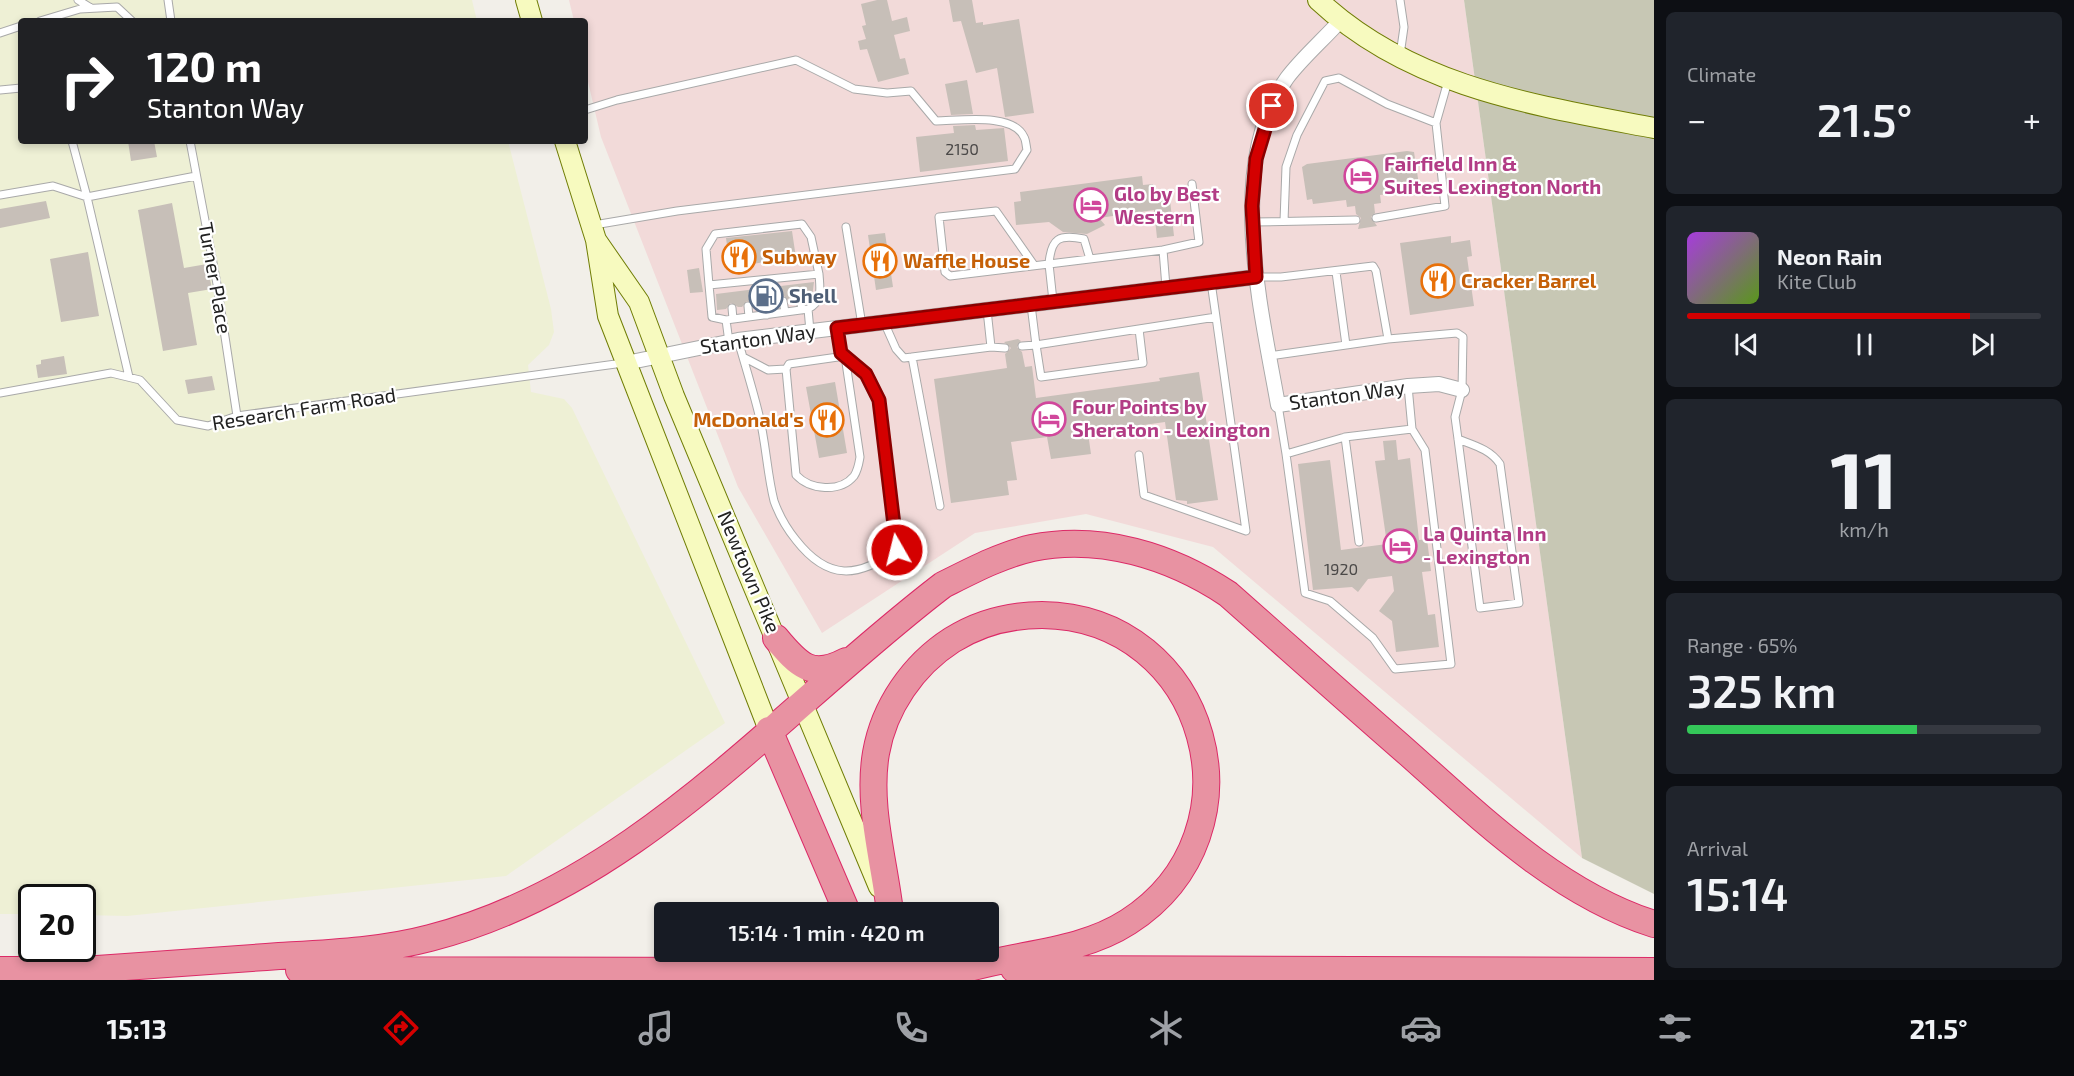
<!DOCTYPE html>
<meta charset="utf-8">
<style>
body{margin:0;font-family:"Exo 2",sans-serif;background:#20242c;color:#f1f3f6;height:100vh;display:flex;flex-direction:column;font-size:22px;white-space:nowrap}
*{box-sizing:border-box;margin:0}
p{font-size:20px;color:#9ea1a6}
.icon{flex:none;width:33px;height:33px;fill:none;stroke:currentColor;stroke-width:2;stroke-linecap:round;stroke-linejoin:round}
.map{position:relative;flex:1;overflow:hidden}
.panel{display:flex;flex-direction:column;gap:12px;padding:12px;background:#0d0f14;width:420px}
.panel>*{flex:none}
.top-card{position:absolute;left:18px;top:18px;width:570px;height:126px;border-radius:6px;box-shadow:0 3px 9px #0003;background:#202124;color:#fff;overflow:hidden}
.speed{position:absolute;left:18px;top:884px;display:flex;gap:12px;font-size:30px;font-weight:700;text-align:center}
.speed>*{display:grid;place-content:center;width:78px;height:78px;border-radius:50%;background:#171b24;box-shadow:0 3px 9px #0003;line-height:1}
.speed .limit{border:3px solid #111;border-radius:9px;background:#fff;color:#111}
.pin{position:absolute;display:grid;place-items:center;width:51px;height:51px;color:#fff;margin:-26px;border:3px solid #fff;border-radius:50%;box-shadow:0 2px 6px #0007}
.me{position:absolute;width:66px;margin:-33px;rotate:352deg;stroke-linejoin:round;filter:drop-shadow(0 0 4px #0008)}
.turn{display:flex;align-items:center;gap:21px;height:126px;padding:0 30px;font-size:27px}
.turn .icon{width:78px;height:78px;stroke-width:2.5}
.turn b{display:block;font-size:42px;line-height:51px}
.big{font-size:45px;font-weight:600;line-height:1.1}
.panel .tile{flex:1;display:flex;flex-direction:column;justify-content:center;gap:9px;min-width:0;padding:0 21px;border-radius:9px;background:#20242c}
.panel .dial{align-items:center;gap:0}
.dial b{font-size:78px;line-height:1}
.song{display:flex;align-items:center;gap:18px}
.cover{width:72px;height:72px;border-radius:9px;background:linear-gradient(135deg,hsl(280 70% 55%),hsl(90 70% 35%))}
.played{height:6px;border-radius:3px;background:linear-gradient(90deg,#d40000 80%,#363941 80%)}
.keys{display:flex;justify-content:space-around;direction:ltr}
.heat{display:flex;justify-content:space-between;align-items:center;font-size:33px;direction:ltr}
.charge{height:9px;border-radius:4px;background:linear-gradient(90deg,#34c759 65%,#363941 0)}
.trip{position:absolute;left:654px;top:902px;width:345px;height:60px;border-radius:6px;background:#171b24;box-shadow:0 3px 9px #0003;font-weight:600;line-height:60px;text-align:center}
.tabs{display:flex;height:96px;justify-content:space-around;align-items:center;background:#090b0e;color:#9ea1a6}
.tabs .icon{width:42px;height:42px}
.tabs .on{color:#d40000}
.tabs b{font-size:27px;color:#f1f3f6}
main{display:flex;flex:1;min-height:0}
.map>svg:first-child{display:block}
</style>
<main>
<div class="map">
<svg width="1654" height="980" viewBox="0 0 1654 980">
<rect width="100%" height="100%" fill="#f2efe9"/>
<!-- commercial -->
<path fill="#f2dad9" d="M569,0H1464L1582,858L1213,547L1086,514L975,533L822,633L738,487L601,137L585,69V21H574Z"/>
<!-- construction -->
<path fill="#c7c7b4" d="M1464,0H1654V894L1582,858Z"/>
<!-- farmland -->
<path fill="#eef0d5" d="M0,0H472L477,21H21V141H508L551,309L554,332L549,345L528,365L531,392L564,399L572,408L725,723L506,876L127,916L83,915L82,897H32L31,914H0Z"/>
<!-- building -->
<path fill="#c7bfb8" d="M877,0H887L892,21L907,17L910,31L894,35L900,59L905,58L909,74L878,82L867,49L860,50L858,41L866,39L862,26L866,25L861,4Z
M949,0H972L976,23L983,22V25L1019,19L1034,113L1005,117L997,68L976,73L961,21L953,22Z
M967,80L973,114L951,115L945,84Z
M975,125L976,130L1004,128L1008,161L920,172L916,137L954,133L953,126Z
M128,141H154L157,157L131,161Z
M1407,151L1414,152L1419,185L1411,186L1412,191L1380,195L1381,203L1374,204L1375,213L1371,217L1377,226L1358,229L1361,218L1356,214L1355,206L1347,207L1346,200L1313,204L1312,199L1307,200L1302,167L1307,164Z
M1142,176L1143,185L1153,184L1155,192L1169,191L1174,236L1157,238L1154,210L1099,218L1105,225L1087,234L1063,232L1049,222L1016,225L1014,202L1021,201L1020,192Z
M46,201L50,218L0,228V209Z
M172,203L184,268L207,264L212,289L188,293L197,345L163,351L138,210Z
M792,231L796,258L730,267L726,238Z
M885,233L893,287L876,290L868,235Z
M1451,236V243L1470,240L1472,256L1467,257L1474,306L1410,315L1400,243Z
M88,252L99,316L61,322L50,259Z
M699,268L703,292L690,293L687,270Z
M814,282L812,298H806L800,293L794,300L789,301L783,295L777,302L771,303L765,298L759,304L754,305L747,301L742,307H738L731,303L726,309L717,310L716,294Z
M1018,339L1021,341L1017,347L1022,352L1025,367L1032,366L1036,398L1160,381L1159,378L1199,372L1218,500L1187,504V501L1176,500L1165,422L1088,433L1091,454L1051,459L1047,437L1011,442L1017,480L1007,481L1009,495L951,503L934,379L1007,368L1005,354L1011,348L1004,342Z
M64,356L67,374L38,378L36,365L41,364V360Z
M212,376L215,390L188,394L185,380Z
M835,382L847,453L819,458L806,387Z
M1396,440L1398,460L1410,458L1419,540L1427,539L1431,571L1422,572L1428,615L1435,614L1439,647L1396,652L1392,621L1379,611L1394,591L1392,576L1368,579L1358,592L1352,587L1313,590L1298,464L1330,460L1341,550L1387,544L1375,461L1385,460L1383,441Z"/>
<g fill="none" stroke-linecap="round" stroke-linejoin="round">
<!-- lane casing -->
<g stroke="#a9a9a9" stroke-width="9">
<path id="lane" d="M78,0L91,8
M168,0L171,21
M1400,0L1404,27L1400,55
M40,21L80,9L117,7L132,21
M0,33L21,26
M0,90L21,88
M585,110L617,100L796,60L854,89L887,93L911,91L936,121C958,121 1013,112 1024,137C1026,140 1026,146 1027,150L1015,169L677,211L594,225
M72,141L87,197L196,176
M190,141L217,284L237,416
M0,195L53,186L87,197L129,377
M1376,218L1445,206L1436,123L1448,81
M1284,221L1286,167L1297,135L1325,81L1339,78L1387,104L1436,123
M1253,222L1356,220
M846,227L862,325
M1163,250L1199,242L1192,184
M1034,265L996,211L939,217L945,272L950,276L1049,264C1051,238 1059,234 1084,239L1090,259
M1336,272L1346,345
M1256,277H1281L1373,266L1376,271L1388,339L1457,333L1463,337L1462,390L1455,417L1458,439L1480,608L1519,603L1500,464C1490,449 1473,445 1458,439
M709,285L706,249L715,234L802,224L811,237L819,274
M800,299L802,310
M783,301L785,312
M1053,301L1049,264L1163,250L1166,287
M765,304L767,315
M748,306L749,317
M732,308L733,319
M726,320L808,309
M884,322L896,349L904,358L991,347L987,310
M1139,329L1143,363L1041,377L1036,345L1216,317L1211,282
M738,340C745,365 753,390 759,415C766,443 767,473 774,501C779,515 787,529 796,540C828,581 858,578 897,550L879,400L865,374L841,353L837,328
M729,342L726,320L712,317L709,285L819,274C820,289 823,301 808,309L810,331
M1022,346L1036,345L1031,305
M991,347L1005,348
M845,356L860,457C859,463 858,470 854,476C840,493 810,490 796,475L786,369L789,364Z
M1269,356L1388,339
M743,357L768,370L786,369
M912,357L940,506
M0,393L111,373L140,380L177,420L208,426L237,416L623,363
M1278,405L1286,454L1345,437L1412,429L1408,386
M1345,437L1359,542
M1286,454L1305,593L1330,601L1373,638L1395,669L1451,664L1425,450L1412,429
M1139,455L1144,495L1246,531L1216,317"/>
</g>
<!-- street casing -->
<g stroke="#a9a9a9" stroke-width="16">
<path id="street" d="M1340,21C1323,40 1302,58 1287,78C1225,164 1261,309 1278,405L1408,386L1439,384L1462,390
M626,363L738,340L1256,277"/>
</g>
<!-- secondary casing -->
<g stroke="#707d05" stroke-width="22">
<path id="secondary" d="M526,0L532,21
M1318,0C1411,87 1533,105 1654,128
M565,141L596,240L608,316L769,730
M596,240L639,302L674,396L879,887"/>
</g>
<!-- highway casing -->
<g stroke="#dc2a67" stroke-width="28">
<path id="highway" d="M776,638C799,666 812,679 846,661
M769,730L847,912
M890,912C884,860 867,805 876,753C884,707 913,665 952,640C979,623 1010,615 1042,615C1208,617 1268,832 1128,922C1080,953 1019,953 966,969
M863,951L876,980
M905,951L917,980
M1014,969L1654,971
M0,970H100
M83,970C149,965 214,961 279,956C330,953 381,951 430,938C637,885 779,710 943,585C971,571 1001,555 1032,548C1100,534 1171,556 1228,594C1288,647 1348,701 1409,754C1482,819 1559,894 1654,924
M299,970L821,971"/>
</g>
<!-- lane -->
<use href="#lane" stroke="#fff" stroke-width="7"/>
<!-- street -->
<use href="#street" stroke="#fff" stroke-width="14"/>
<!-- secondary -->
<use href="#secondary" stroke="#f7fabf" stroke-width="20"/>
<!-- highway -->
<use href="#highway" stroke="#e892a2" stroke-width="26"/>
<!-- highway-bridge casing -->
<g stroke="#dc2a67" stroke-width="28" stroke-linecap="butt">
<path id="highway-bridge" d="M821,971L966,969"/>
</g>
<!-- highway-bridge -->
<use href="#highway-bridge" stroke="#e892a2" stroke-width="26"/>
</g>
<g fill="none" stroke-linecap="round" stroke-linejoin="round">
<!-- route casing -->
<g stroke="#8a0000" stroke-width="15">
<path id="route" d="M897,550L879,400L866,374L841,353L837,328L1256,277L1252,206L1256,159L1272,106"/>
</g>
<!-- route -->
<use href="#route" stroke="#d40000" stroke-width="10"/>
</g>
<!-- icons -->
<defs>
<g id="hotel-ring" transform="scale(1.725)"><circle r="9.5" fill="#fff" stroke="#d1479c" stroke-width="1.5"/><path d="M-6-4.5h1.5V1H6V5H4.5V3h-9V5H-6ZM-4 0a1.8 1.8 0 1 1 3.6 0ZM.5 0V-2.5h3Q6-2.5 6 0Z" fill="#d1479c"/></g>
<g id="restaurant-ring" transform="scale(1.725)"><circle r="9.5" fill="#fff" stroke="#e8710a" stroke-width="1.5"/><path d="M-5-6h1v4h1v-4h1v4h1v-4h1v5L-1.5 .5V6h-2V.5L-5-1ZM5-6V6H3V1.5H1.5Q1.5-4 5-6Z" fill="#e8710a"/></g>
<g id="fuel-ring" transform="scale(1.725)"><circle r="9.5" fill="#fff" stroke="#5c6f8a" stroke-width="1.5"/><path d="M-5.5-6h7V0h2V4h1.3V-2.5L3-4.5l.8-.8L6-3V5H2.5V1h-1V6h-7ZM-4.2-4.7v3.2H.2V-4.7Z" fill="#5c6f8a"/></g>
</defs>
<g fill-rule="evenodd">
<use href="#hotel-ring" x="1361" y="176"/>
<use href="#hotel-ring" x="1091" y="205"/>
<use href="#restaurant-ring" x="739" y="257"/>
<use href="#restaurant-ring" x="880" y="261"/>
<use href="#restaurant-ring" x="1438" y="281"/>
<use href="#fuel-ring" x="766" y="296"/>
<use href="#hotel-ring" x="1049" y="419"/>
<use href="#restaurant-ring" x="827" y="420"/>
<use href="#hotel-ring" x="1400" y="546"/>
</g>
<g text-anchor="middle" stroke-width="4.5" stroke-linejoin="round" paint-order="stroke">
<!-- number labels -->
<g font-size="16" fill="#4b4948">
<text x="962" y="155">2150</text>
<text x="1341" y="575">1920</text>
</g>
<!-- hotel labels -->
<g font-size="20" font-weight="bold" fill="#b23c85" stroke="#fff" text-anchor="start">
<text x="1384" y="171">Fairfield Inn &amp;<tspan x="1384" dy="23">Suites Lexington North</tspan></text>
<text x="1114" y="201">Glo by Best<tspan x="1114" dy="23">Western</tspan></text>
<text x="1072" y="414">Four Points by<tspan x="1072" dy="23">Sheraton - Lexington</tspan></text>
<text x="1423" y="541">La Quinta Inn<tspan x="1423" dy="23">- Lexington</tspan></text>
</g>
<!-- food labels -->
<g font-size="20" font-weight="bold" fill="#c56008" stroke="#fff" text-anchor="start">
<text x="762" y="264">Subway</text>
<text x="903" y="268">Waffle House</text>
<text x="1461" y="288">Cracker Barrel</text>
<text x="804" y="427" text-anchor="end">McDonald's</text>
</g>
<!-- street labels -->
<g font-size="20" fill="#222" stroke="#fff">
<text transform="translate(215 278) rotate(80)" y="7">Turner Place</text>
<text transform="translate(758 339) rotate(-8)" y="7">Stanton Way</text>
<text transform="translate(1347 395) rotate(-8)" y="7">Stanton Way</text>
<text transform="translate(304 409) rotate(-9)" y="7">Research Farm Road</text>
<text transform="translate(749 572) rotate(67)" y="7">Newtown Pike</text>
</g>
<!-- service labels -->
<g font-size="20" font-weight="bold" fill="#4e5e75" stroke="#fff" text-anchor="start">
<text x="789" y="303">Shell</text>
</g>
</g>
</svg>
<div class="speed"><div class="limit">20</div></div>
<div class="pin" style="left:1272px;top:106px;background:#d93025"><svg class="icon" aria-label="arrive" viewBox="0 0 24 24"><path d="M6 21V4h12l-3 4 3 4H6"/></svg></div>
<svg class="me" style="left:897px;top:550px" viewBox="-20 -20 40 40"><circle r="17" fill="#d40000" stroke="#fff" stroke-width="3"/><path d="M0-11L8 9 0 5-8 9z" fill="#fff"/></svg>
<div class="trip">15:14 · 1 min · 420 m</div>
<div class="top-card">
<div class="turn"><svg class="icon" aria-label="right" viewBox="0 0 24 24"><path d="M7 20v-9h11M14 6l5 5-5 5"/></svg><div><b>120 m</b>Stanton Way</div></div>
</div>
</div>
<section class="panel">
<div class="tile"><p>Climate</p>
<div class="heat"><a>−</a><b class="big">21.5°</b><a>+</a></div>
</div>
<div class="tile">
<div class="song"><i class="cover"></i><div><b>Neon Rain</b><p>Kite Club</p></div></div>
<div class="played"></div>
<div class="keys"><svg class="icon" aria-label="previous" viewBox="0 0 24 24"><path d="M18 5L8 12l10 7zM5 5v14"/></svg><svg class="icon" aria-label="pause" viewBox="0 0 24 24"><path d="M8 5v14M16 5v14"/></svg><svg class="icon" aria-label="next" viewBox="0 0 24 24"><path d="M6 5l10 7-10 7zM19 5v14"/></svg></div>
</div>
<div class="tile dial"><b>11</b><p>km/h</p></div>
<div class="tile"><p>Range · 65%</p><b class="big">325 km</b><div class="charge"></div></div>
<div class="tile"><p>Arrival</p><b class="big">15:14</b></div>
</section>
</main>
<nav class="tabs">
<b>15:13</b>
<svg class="icon on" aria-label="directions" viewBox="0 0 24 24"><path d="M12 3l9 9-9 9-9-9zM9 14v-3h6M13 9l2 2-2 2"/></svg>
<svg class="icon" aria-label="music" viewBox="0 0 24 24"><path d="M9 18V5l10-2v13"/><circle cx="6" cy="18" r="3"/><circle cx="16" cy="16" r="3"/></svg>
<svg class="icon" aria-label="phone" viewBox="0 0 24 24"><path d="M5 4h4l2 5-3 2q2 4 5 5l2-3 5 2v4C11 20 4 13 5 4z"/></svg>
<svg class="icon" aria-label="climate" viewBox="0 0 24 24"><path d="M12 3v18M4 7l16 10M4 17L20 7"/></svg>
<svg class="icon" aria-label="car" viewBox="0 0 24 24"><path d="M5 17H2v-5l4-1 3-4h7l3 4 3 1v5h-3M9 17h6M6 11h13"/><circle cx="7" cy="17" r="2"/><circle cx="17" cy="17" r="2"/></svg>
<svg class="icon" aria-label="filters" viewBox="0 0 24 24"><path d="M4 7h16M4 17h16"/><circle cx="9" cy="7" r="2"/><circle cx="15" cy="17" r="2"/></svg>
<b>21.5°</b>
</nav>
